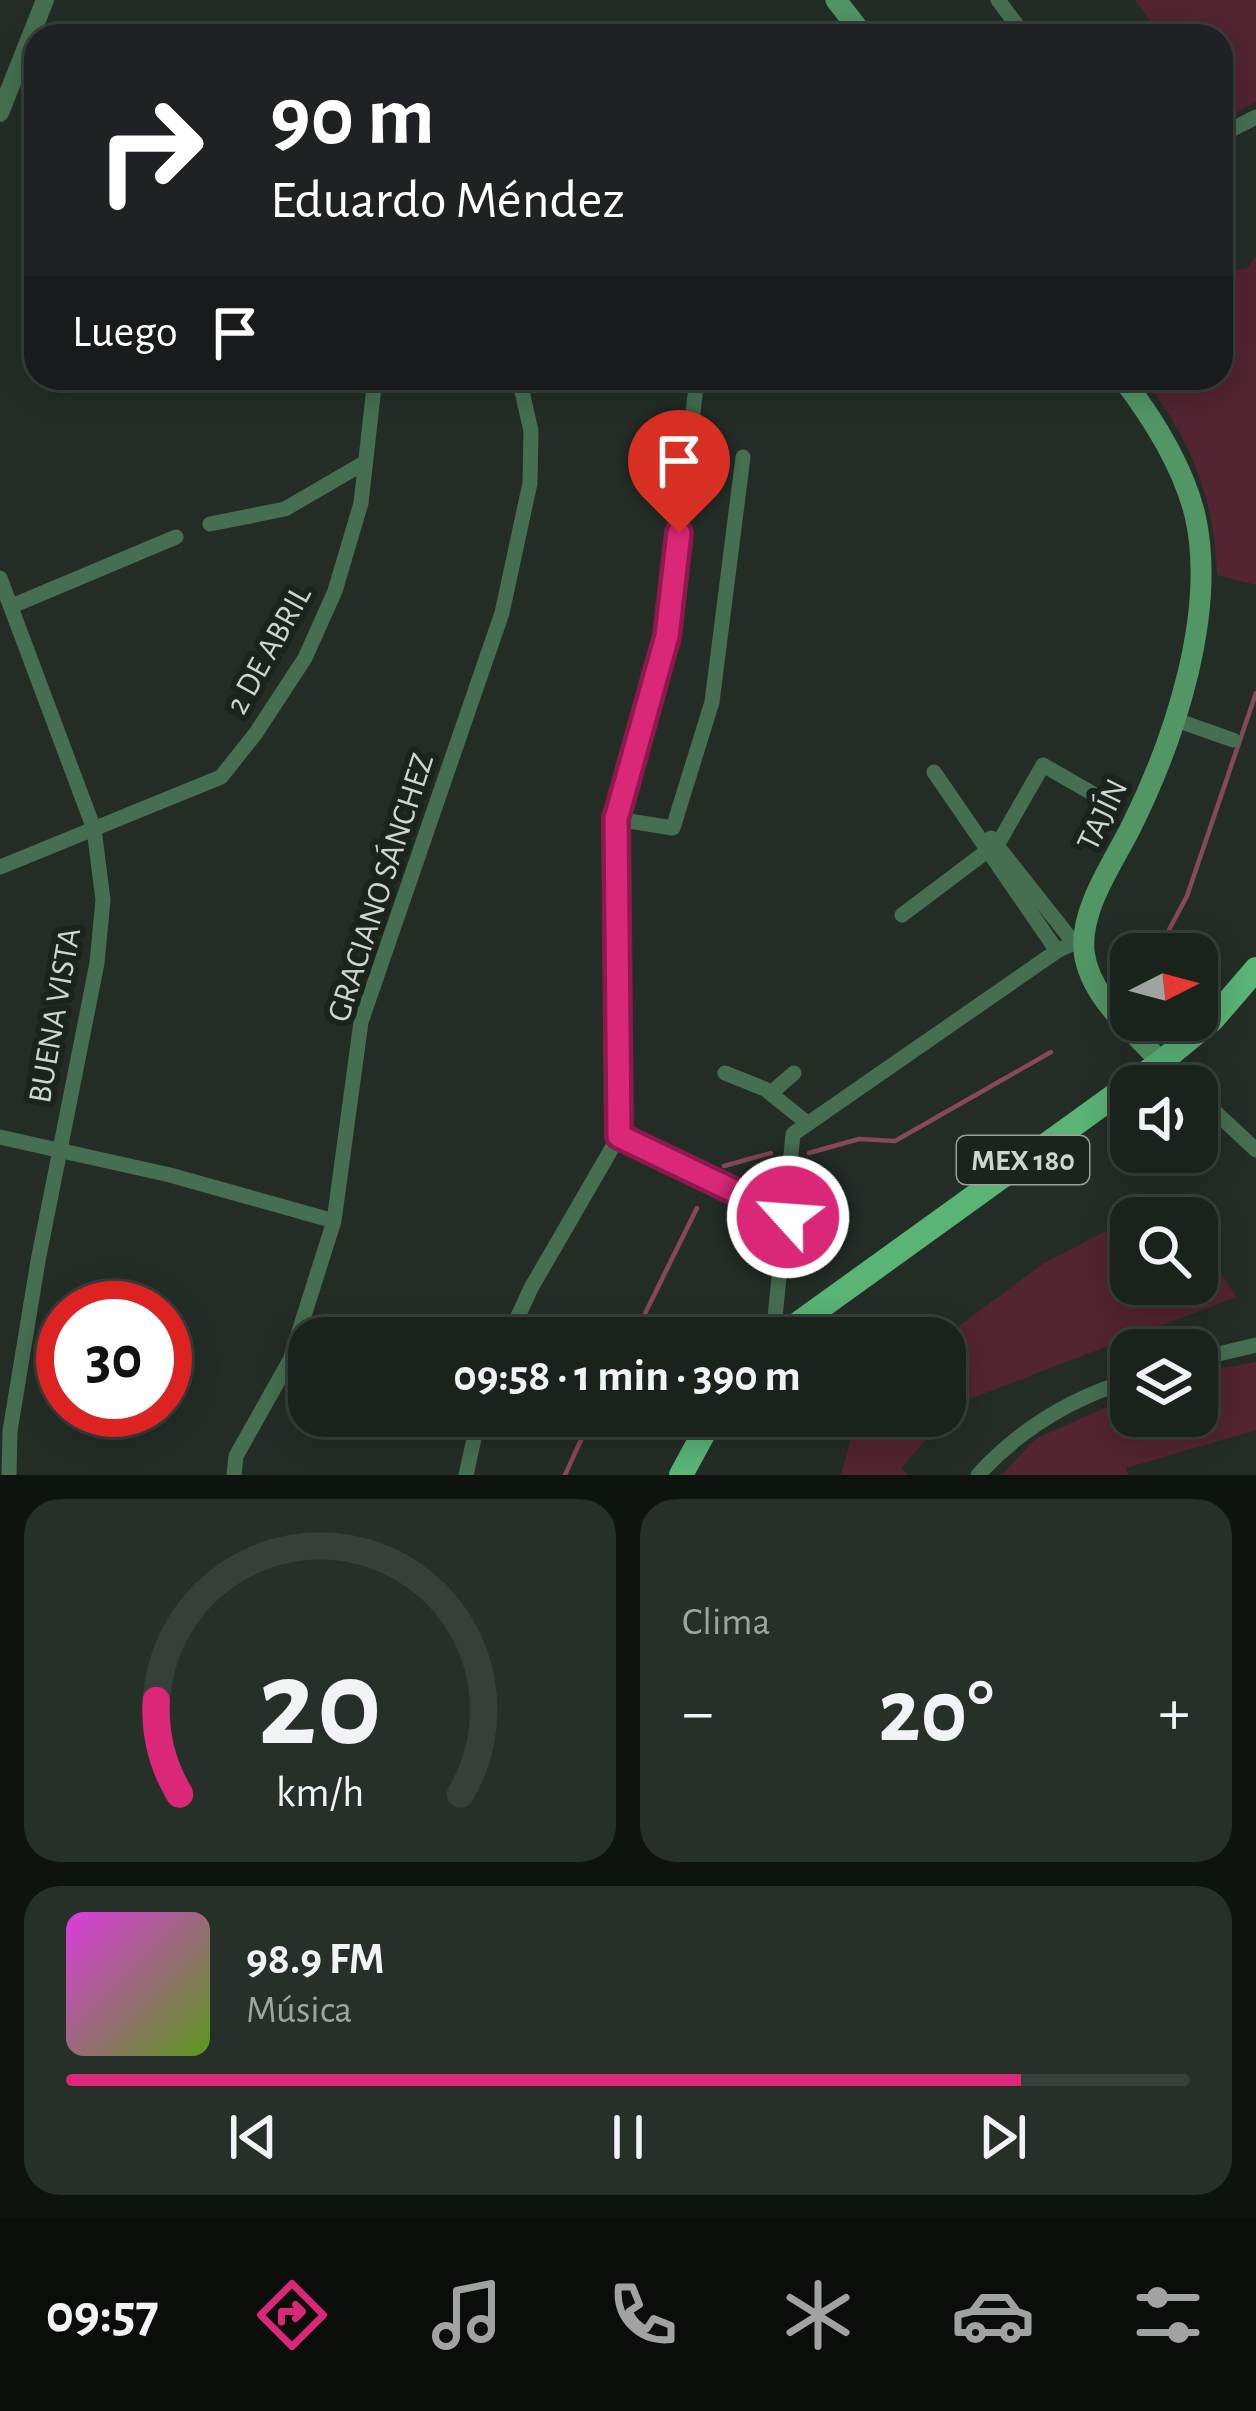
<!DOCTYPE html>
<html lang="es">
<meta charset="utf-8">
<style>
body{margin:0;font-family:"Alegreya Sans",sans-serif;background:#272f29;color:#f1f3f6;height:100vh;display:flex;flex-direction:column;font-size:45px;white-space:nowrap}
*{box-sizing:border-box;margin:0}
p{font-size:39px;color:#9fa4a3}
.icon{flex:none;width:66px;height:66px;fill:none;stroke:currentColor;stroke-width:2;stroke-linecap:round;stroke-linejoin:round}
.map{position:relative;height:1475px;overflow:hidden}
.panel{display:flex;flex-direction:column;gap:24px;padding:24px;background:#0e130f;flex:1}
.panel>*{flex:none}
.top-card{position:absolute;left:24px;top:24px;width:1209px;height:366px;border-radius:36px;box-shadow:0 6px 30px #0003,0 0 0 3px #383f3b;background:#202124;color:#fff;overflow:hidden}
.needle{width:78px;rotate:84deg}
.controls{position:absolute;left:1110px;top:933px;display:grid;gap:24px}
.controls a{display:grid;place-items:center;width:108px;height:108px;border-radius:24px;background:#1a221c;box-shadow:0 6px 30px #0003,0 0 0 3px #383f3b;font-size:60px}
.speed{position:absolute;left:36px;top:1281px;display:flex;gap:24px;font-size:60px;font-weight:700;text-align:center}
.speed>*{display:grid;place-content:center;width:156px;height:156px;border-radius:50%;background:#1a221c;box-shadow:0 6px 30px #0003,0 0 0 3px #383f3b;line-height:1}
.speed .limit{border:18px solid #d22;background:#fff;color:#111}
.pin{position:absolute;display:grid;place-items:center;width:102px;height:102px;color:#fff;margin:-123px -51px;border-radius:50% 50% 50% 0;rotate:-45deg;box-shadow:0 0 12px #0007}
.pin .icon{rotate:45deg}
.me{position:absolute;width:132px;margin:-66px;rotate:296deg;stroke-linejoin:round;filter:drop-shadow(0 0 9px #0008)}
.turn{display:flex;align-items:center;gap:42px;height:252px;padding:0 48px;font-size:54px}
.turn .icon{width:156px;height:156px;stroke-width:2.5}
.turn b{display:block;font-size:84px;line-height:102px}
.then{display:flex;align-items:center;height:114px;padding:0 48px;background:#0003;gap:24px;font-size:45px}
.big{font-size:90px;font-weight:700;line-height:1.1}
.panel .card{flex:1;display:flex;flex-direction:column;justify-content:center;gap:18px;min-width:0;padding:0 42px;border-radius:36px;background:#272f29}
.panel .dial{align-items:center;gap:0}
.dial svg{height:312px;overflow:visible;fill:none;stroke:#383f3b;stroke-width:7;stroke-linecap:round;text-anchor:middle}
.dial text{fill:#f1f3f6;stroke:none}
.song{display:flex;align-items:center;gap:36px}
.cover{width:144px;height:144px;border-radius:18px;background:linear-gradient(135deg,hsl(300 70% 55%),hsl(90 70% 35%))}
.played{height:12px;border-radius:6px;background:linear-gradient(90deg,#db2777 85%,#383f3b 85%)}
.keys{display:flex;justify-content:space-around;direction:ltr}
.heat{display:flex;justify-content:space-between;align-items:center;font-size:66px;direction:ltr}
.panel .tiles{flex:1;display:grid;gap:24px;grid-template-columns:1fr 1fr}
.card:last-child{grid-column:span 2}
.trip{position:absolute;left:288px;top:1317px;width:678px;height:120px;border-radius:36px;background:#1a221c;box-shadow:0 6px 30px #0003,0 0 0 3px #383f3b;font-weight:700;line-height:120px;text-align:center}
.tab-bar{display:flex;height:192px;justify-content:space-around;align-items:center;background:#0a0e0b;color:#9fa4a3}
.tab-bar .icon{width:84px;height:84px}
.tab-bar .active{color:#db2777}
.tab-bar b{font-size:54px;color:#f1f3f6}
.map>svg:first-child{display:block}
</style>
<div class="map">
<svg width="1256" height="1475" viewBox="0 0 1256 1475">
<rect width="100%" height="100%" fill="#232d26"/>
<!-- green -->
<path fill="#532432" d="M1135,0H1256V102L1223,120L1221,36H1161Z
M1256,256V585L1217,575C1215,500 1190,436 1143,378H1221V267L1246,270Z
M1131,1218V1284H1197V1234L1236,1297L959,1403L901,1468L909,1475H841L857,1416H945L943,1338L1044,1263Z
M1256,1362V1430L1126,1468L1128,1475H1002L1035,1439L1131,1396V1416H1197V1373Z"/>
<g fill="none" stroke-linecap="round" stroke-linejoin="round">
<!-- stream -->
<path stroke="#874859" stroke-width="4.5" d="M1156,954L1187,896L1256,693
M809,1153L859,1139L895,1141L1051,1052
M724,1166L771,1153
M633,1338L697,1208
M565,1475L592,1416"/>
<!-- minor -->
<path stroke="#466f51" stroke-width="15" d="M998,0L1025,36
M19,68L36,73
M1221,135L1256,117
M210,524L285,509L364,463
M0,578L94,829L103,900L97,963L38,1261L10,1431L9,1475
M12,606L176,537
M1176,720L1233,740
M934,772L1057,951
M616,819L673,828L712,702L743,457
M991,838L1074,943
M0,867L221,777L256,733L305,658L335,591L361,503L375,378
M902,915L999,842L1043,765L1097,796
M1161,1062L1187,1086
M725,1073L765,1089L806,1122
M771,1093L794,1073
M1197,1095L1256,1150
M619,1136L788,1217
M0,1137L170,1175L334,1221
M508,1338L531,1288L619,1136L616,819L667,636L697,378
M773,1338L793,1134L1057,951L1074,943L1084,948
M1197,1359L1256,1345
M234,1475L236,1456L290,1360L334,1221L361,1022L502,613L530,483L531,431L519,378
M466,1475L479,1416
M978,1475C1020,1429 1071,1398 1131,1380"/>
<!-- tertiary -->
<path stroke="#466f51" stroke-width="18" d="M0,113L45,0"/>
<!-- secondary -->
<path stroke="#529666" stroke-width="21" d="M836,0L864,36
M1122,378C1152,417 1183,467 1195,515C1217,612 1175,738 1132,825C1114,862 1080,908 1084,951C1089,996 1132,1030 1161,1062"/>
<!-- primary -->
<path stroke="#59b476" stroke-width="24" d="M778,1338L1161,1062L1213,1019L1256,969
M681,1475L713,1416"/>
</g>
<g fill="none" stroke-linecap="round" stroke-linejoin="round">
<!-- route casing -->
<g stroke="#8e194d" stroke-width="30">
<path id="route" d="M679,533L667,636L616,819L619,1136L788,1217"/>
</g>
<!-- route -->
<use href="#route" stroke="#db2777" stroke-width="21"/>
</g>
<g text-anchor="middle" stroke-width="12" stroke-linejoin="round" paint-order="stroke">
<!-- shield labels -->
<rect fill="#1a241c" stroke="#98a09a" stroke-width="3" x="957" y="1136" width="132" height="48" rx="9"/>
<g font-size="30" font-weight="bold" fill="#ced5d0">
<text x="1023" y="1170">MEX 180</text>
</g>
<!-- street labels -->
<g font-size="33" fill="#ced5d0" stroke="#1a241c">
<text transform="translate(267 649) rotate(-61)" y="12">2 DE ABRIL</text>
<text transform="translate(1101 814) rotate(-64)" y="12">TAJÍN</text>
<text transform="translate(379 887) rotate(-72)" y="12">GRACIANO SÁNCHEZ</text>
<text transform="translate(53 1015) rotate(-80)" y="12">BUENA VISTA</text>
</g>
</g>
</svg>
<div class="controls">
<a><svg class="needle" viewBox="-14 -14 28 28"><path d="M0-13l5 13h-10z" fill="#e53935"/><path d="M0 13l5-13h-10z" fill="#9fa4a3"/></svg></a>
<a><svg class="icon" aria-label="sound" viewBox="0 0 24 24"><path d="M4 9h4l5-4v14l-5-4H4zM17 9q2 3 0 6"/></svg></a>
<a><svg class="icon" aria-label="search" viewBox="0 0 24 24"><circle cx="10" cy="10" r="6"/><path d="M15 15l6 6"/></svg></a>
<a><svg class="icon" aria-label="layers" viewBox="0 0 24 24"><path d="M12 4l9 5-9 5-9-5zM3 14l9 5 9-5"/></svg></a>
</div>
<div class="speed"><div class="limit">30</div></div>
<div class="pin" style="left:679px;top:533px;background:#d93025"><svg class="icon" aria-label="arrive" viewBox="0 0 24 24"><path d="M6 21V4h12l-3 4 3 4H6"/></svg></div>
<svg class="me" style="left:788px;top:1217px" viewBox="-20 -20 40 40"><circle r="17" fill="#db2777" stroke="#fff" stroke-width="3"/><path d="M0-11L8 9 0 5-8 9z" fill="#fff"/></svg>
<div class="trip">09:58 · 1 min · 390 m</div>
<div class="top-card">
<div class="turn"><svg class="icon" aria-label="right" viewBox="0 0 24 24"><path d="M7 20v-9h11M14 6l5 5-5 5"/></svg><div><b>90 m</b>Eduardo Méndez</div></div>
<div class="then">Luego<svg class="icon" aria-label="arrive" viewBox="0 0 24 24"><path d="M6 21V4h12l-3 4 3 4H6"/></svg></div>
</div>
</div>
<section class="panel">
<div class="tiles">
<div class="card dial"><svg viewBox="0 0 100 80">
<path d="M14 69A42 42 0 1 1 86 69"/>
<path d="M14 69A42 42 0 0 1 8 45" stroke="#db2777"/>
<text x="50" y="56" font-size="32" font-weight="700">20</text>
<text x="50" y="72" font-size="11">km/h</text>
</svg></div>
<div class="card"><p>Clima</p>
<div class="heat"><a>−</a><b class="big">20°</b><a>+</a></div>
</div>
<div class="card">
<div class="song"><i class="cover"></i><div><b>98.9 FM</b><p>Música</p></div></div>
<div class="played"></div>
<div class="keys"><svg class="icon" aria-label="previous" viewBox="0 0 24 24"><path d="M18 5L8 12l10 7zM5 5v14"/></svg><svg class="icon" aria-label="pause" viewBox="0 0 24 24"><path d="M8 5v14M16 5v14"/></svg><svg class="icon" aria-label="next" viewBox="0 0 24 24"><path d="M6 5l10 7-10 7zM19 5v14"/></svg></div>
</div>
</div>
</section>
<nav class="tab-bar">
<b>09:57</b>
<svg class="icon active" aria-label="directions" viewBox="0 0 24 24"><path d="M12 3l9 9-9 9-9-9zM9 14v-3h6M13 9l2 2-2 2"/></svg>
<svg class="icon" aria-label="music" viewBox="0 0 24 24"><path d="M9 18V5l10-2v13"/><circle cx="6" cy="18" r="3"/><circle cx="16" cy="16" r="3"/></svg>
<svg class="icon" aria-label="phone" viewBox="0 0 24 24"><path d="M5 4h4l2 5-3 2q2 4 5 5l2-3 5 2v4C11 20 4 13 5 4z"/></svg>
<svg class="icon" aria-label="climate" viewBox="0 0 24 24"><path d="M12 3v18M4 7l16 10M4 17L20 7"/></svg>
<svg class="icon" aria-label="car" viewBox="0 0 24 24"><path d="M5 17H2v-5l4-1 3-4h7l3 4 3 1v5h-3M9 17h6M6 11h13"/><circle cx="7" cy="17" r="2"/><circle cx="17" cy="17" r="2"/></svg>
<svg class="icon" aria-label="filters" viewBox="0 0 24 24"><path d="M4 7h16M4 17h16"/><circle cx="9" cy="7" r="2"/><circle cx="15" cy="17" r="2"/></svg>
</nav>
